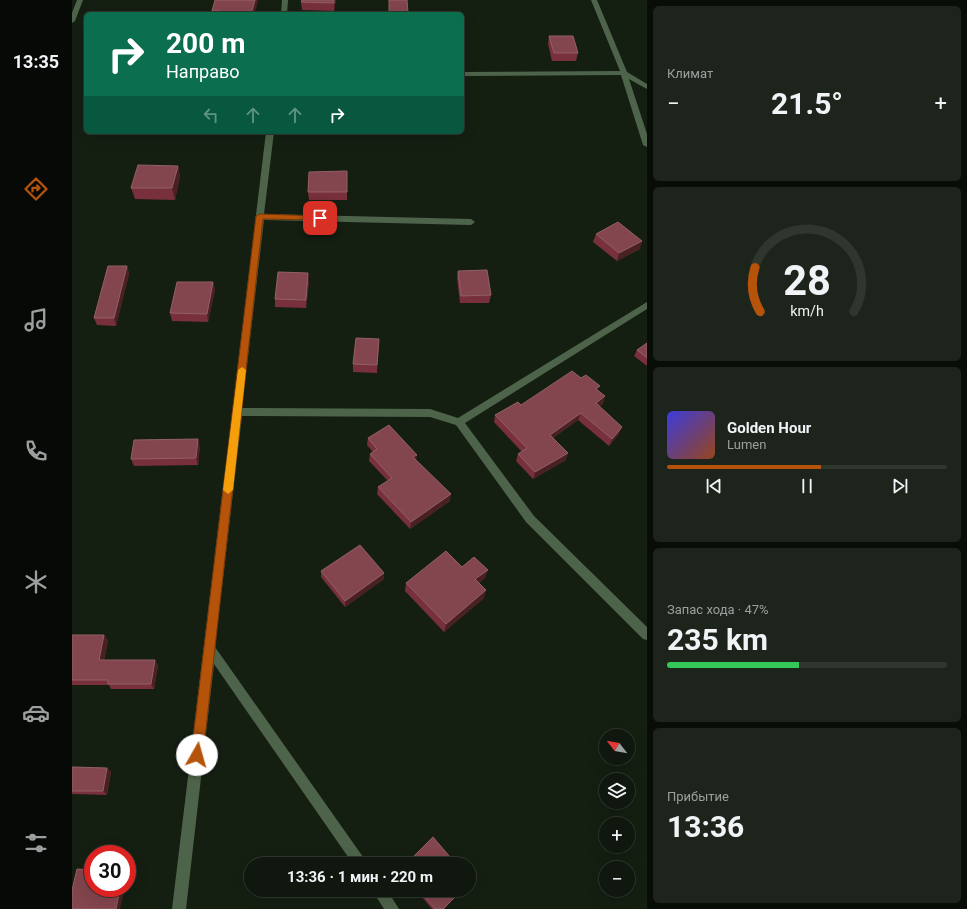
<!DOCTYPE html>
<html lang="ru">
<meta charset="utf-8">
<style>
body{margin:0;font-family:Roboto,sans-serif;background:#1d241c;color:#f1f3f6;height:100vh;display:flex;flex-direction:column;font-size:15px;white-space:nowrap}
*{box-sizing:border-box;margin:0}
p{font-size:13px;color:#9b9f9e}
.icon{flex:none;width:22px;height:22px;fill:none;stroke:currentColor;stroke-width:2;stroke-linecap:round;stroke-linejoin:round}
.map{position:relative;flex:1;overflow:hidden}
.drawer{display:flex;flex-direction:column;gap:6px;padding:6px;background:#080d08;width:320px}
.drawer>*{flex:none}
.guide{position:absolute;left:12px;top:12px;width:380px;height:122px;border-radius:6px;box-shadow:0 4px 16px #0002,0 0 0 1px #2f362e;background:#0b6e4f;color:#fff;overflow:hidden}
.needle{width:26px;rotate:301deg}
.fabs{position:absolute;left:527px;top:729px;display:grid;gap:8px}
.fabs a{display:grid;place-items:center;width:36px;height:36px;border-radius:50%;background:#0f170e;box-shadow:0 4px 16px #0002,0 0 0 1px #2f362e;font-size:20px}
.speed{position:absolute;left:12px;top:845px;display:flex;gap:8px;font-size:20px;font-weight:700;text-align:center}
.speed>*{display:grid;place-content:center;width:52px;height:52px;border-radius:50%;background:#0f170e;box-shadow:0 4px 16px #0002,0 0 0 1px #2f362e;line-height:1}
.speed .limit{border:6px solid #d22;background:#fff;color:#111}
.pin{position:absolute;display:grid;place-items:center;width:34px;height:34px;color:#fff;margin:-17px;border-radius:8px;box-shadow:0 2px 6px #0006}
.me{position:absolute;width:44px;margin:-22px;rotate:7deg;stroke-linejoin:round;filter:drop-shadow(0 0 3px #0008)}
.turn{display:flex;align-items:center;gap:14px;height:84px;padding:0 16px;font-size:18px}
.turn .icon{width:52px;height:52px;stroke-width:2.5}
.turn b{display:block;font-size:28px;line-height:34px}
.lanes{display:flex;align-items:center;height:38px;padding:0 16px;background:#0003;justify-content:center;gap:20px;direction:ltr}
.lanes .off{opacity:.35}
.big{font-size:30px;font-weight:700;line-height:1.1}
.drawer .tile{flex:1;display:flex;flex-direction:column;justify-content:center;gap:6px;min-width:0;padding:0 14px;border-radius:6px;background:#1d241c}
.drawer .dial{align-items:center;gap:0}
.dial svg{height:104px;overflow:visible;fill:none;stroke:#2f362e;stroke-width:7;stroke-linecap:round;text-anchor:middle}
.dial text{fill:#f1f3f6;stroke:none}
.song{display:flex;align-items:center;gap:12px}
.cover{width:48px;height:48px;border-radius:6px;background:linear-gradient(135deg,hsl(240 70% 55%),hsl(20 70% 35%))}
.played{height:4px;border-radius:2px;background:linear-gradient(90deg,#b45309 55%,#2f362e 55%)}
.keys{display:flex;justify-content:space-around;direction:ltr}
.heat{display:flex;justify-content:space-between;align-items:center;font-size:22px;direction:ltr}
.charge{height:6px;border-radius:3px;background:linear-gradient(90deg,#34c759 47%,#2f362e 0)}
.trip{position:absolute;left:172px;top:857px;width:232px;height:40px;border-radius:20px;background:#0f170e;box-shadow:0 4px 16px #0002,0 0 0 1px #2f362e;font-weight:700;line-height:40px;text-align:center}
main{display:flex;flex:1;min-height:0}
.tabs{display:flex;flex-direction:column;width:72px;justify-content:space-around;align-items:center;background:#060906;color:#9b9f9e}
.tabs .icon{width:28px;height:28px}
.tabs .current{color:#b45309}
.tabs b{font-size:18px;color:#f1f3f6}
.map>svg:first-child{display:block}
</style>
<main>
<nav class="tabs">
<b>13:35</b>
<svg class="icon current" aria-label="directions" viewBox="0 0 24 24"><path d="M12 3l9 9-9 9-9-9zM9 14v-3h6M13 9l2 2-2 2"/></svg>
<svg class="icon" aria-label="music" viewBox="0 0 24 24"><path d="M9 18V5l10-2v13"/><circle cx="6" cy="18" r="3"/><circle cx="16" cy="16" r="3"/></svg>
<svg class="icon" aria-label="phone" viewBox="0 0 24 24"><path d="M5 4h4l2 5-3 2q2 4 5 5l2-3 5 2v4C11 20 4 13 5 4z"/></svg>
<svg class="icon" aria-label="climate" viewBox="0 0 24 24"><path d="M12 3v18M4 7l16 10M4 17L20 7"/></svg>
<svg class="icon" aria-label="car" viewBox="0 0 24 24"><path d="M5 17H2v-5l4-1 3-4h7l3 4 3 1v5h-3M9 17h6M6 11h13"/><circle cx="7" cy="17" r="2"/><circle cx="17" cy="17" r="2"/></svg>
<svg class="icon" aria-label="filters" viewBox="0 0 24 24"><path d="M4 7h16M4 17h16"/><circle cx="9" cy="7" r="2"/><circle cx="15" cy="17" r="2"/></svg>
</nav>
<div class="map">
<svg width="575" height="909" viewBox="0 0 575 909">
<rect width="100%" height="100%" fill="#141f12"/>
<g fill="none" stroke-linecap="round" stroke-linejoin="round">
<!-- minor -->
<path fill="#4e644a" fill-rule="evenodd" d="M5,0H11L3,21L0,23V13Z
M210,0H216L215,14H209Z
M519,0H525L555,72L575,84V89L557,79L575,134V147L571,145L549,75L390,76V72L548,71Z
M194,132H202L192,214L399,219L403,222L399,225L192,220L170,408L358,409L386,418L575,302V309L393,423L462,516L575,627V640L571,639L454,522L384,425L358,417L170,416L143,647L296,864H281L142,664L114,909H100Z
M300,890H315L327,909H312Z"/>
</g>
<!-- wall -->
<path fill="#77303c" d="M143,0H186L182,14H140V11Z
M264,0L262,11L230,10L229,2Z
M317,0H335L336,14H317Z
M477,36L506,53L504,61H480L476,44Z
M106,166L108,177L103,200L63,199L59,188Z
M275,171V200H237L236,192Z
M524,234L568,249L545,261L521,242Z
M55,266L57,274L44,326L25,325L22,318Z
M386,271L419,295L417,303H388L385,278Z
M237,281L234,308L203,307V299Z
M141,282L143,290L136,322L100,321L98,313Z
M307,339L305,373L281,372V364Z
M575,343V366L562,356L565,350Z
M509,378L526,390L531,404L527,406L547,434L537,446L506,420L481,438L494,460L461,479L444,461L446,454L450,452L422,422L423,415L449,405Z
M296,438L344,460L378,501L338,529L305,494L306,487L316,481L297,461L298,454L301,452L295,445Z
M128,446L126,465L62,466L59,459Z
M249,571L312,573V579L273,607L249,577Z
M413,578L407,583L412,598L372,632L333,591L334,583Z
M0,635H32L36,641L32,660L86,665L82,689H39L37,685H0Z
M0,767L35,768L39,772L35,795L0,794Z
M344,890H390L372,909H360Z"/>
<!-- shaded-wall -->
<path fill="#4a2123" d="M183,0H186L182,14H179Z
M262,0H264L262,11Z
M106,166L108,177L103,200L100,188Z
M570,241L568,249L545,261L547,253Z
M55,266L57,274L44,326L42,318Z
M236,273L237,281L234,308V300Z
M141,282L143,290L136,322L135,314Z
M533,396L531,404L521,411L524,403Z
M509,413L506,420L476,442L478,435Z
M550,427L547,434L537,446L540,439Z
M126,439L128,446L126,465L124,458Z
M496,453L494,460L461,479L463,472Z
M345,455L344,462L341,457Z
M379,494L378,501L338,529L339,522Z
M416,570L413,578L401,588L403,579Z
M312,573V579L273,607V601Z
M414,590L412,598L372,632L374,624Z
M32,635L36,641L31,665L27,660Z
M83,660L86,665L82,689L79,684Z
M35,768L39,772L35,795L31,791Z
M48,888H53L48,909H44Z"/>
<!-- building -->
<path fill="#83454e" stroke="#936066" d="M143,0H183L179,14H147L148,11H140Z
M230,0H262V3L229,2Z
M317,0H335L336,13H317Z
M477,36H501L506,53H482Z
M66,165L106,166L100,188H59Z
M275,171V192H236L237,172Z
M546,222L570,241L547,253L524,234Z
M36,266H55L42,318H22Z
M415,270L419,295L389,296L386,271Z
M206,272L236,273L234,300L203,299Z
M105,282H141L135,314L98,313Z
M284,338L307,339L305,365L281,364Z
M575,343V358L565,350Z
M500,371L509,378L514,375L528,386L524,389L533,396L524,403L550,427L540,439L509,413L478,435L496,453L463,472L446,454L455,448L423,415L446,402L449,405Z
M317,425L345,455L341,457L379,494L339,522L306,487L320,478L298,454L305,449L296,438Z
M126,439L124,458L59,459L62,440Z
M288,545L312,573L273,601L249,571Z
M374,551L390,567L402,557L416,570L403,579L414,590L374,624L334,583Z
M0,635H32L27,660H83L79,684H36V680H0Z
M0,767L35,768L31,791H0Z
M361,837L384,864H334Z
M5,869L21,870V888H48L44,909H0V890Z
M347,890H390L371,909H363Z"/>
<!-- route -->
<path fill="#b45309" stroke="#753606" d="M188,214L248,216L252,218L248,220L191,219L131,755L129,759L125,761L121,759L119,755L184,216Z"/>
<!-- slow -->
<path fill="#f59e0b" d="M170,367L174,370L161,490L156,494L151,490L166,370Z"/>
</svg>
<div class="fabs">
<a><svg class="needle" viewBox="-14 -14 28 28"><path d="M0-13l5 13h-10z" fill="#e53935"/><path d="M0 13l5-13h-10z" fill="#9b9f9e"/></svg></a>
<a><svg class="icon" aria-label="layers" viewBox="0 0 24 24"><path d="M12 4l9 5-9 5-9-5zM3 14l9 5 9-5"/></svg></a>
<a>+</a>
<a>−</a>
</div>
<div class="speed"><div class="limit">30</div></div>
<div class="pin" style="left:248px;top:218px;background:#d93025"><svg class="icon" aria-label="arrive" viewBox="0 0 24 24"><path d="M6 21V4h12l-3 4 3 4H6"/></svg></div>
<svg class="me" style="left:125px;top:755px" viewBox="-20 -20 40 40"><circle r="19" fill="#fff"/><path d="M0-13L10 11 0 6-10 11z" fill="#b45309"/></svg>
<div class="trip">13:36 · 1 мин · 220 m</div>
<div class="guide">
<div class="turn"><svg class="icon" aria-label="right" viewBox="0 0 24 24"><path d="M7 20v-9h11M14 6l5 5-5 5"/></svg><div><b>200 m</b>Направо</div></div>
<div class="lanes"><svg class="icon off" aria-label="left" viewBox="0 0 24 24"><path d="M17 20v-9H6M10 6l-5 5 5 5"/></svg><svg class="icon off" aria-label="ahead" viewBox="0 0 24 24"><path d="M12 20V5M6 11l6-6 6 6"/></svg><svg class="icon off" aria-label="ahead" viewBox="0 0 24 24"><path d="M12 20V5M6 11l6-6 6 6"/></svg><svg class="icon" aria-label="right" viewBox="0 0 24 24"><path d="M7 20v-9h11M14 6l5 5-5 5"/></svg></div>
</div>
</div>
<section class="drawer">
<div class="tile"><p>Климат</p>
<div class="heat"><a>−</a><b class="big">21.5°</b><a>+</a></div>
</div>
<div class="tile dial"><svg viewBox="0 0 100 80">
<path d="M14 69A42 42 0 1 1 86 69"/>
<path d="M14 69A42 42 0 0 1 10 35" stroke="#b45309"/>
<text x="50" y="56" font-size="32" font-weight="700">28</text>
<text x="50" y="72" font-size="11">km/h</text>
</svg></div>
<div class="tile">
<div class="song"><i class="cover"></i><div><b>Golden Hour</b><p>Lumen</p></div></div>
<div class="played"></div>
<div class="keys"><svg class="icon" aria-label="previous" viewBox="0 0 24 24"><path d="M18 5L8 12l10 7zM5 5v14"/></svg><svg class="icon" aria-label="pause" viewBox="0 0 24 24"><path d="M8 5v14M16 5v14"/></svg><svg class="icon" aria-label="next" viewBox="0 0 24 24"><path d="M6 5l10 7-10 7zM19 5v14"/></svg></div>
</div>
<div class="tile"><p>Запас хода · 47%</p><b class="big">235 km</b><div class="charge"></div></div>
<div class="tile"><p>Прибытие</p><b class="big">13:36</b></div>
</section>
</main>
